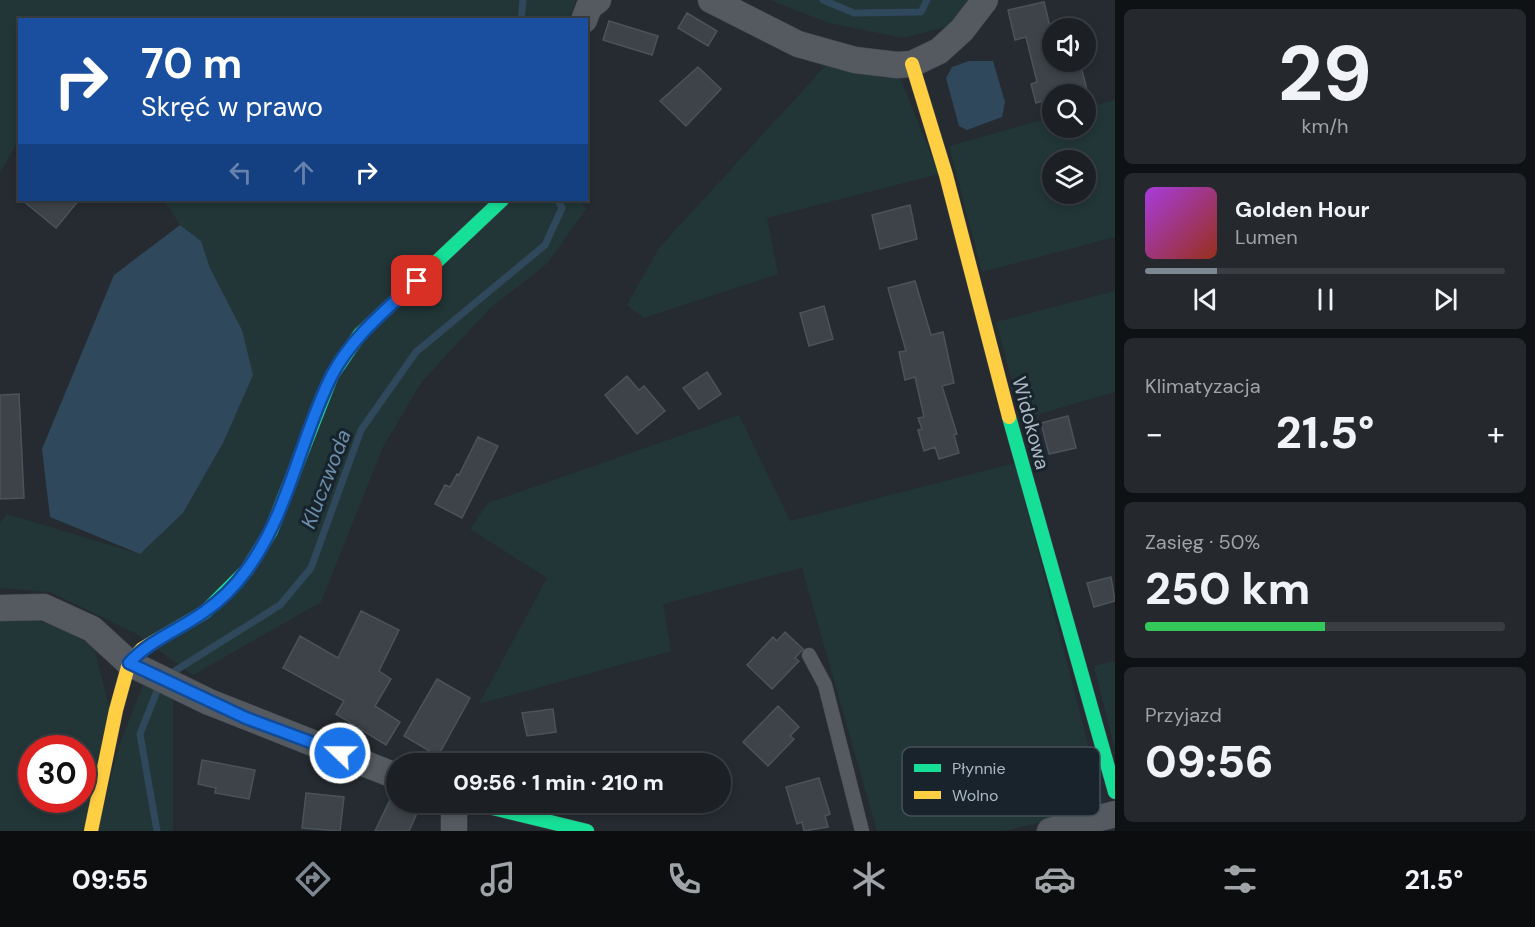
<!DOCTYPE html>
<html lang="pl">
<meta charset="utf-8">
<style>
body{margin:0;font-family:"DM Sans",sans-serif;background:#25282d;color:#f1f3f6;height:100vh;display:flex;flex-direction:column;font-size:22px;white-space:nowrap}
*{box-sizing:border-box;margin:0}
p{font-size:20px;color:#a0a3a7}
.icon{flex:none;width:33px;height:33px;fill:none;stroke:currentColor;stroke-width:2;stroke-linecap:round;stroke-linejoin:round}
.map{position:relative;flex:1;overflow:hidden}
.sheet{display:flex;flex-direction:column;gap:9px;padding:9px;background:#0f1214;width:420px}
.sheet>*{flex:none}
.guide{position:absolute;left:18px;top:18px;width:570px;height:183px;border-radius:0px;box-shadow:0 3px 9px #0003,0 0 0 2px #3a3e42;background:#1a4fa0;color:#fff;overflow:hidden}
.fabs{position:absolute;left:1042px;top:18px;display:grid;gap:12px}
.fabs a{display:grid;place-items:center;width:54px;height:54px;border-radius:50%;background:#1c2025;box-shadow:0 3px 9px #0003,0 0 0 2px #3a3e42;font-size:30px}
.speed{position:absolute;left:18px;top:735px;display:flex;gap:12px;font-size:30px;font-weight:700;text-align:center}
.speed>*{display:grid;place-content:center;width:78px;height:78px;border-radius:50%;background:#1c2025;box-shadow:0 3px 9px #0003,0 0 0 2px #3a3e42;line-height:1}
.speed .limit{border:9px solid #d22;background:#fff;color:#111}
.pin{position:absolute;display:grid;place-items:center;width:51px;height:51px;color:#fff;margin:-26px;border-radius:12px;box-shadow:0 3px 9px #0006}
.me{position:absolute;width:66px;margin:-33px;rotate:292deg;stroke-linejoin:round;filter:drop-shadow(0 0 4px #0008)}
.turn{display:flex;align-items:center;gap:21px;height:126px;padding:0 24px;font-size:27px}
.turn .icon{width:78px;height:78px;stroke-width:2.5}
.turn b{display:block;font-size:42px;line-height:51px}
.lanes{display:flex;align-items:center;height:57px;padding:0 24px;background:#0003;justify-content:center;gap:30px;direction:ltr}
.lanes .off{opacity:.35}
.big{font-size:45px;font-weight:800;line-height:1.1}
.sheet .card{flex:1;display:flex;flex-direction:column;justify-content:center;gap:9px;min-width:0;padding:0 21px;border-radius:9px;background:#25282d}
.sheet .dial{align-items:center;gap:0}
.dial b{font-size:78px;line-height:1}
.song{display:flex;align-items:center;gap:18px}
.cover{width:72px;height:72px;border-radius:9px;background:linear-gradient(135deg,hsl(280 70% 55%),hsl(10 70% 35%))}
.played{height:6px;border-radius:3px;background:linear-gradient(90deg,#7d8791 20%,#3a3e42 20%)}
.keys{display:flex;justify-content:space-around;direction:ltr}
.heat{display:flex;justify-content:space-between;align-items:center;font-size:33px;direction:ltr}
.charge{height:9px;border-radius:4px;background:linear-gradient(90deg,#34c759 50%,#3a3e42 0)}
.trip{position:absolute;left:386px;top:753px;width:345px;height:60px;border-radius:30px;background:#1c2025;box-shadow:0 3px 9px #0003,0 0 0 2px #3a3e42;font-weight:800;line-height:60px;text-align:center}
.tab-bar{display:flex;height:96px;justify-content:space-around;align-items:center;background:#0b0d0f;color:#a0a3a7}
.tab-bar .icon{width:42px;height:42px}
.tab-bar .current{color:#7d8791}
.tab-bar b{font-size:27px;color:#f1f3f6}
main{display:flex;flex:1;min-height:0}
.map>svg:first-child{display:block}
</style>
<main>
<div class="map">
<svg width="1115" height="831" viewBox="0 0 1115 831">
<rect width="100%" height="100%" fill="#252b31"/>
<!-- green -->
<path fill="#223637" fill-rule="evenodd" d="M0,0H576L569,20H20L19,139L0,173Z
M770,0H975L949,26L903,38L829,23Z
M826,65L899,75L939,174L767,218L778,274L644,318L627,305L659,248Z
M1115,100V237L982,272L949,146L1053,117V128H1086V108ZM1053,160H1086V194H1053Z
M164,200H580L586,209L547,264L490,308L421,383L383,447L321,602L193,675L135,633L50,592L0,588V524L7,514L140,554L183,513L223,443L242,330L210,268L201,241L180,225Z
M1115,291V392L1022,419L996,322Z
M739,415L790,521L1015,463L1104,806L1005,831H877L802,568L663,604L671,651L479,704L547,578L470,529L488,503Z
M28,617L61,628L94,647L109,707L84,831H0V621ZM32,748H82V800H32Z
M1115,661V750L1094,666Z
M143,685L173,698V831H97L120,743Z"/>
<!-- water -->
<path fill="#30485b" d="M969,61H993L1005,102L1002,117L967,130L959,126L946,78L952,67Z
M180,225L201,241L210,268L242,330L253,375L223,443L183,513L140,554L50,517L42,449L114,275Z"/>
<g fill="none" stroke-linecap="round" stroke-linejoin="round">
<!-- stream -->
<path stroke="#30485b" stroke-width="7" d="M823,0L854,13L921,12L927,0
M521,20L523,0
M173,672L280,605L311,568L361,430L416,352L545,245L562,208L558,200
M157,831L140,734L157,691"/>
</g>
<!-- building -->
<path fill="#3d4348" stroke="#4b535a" stroke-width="1.5" d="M1044,2L1053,39V62H1080L1087,90L1069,94H1053V98L1036,103L1031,84L1037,82L1026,37L1015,40L1008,10Z
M687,13L717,31L708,46L678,28Z
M609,21L658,36L652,55L603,40Z
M698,67L721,89L686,126L660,101Z
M22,200H79L56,228Z
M910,205L917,239L880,249L872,215Z
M915,281L931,335L943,332L954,383L942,386L957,434L954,435L959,453L939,459L935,447L924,451L918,430L922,429L918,418L924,417L915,377L905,380L899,352L906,351L888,288Z
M824,306L833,339L809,346L800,313Z
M707,372L721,394L699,409L683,388Z
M627,376L639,390L644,386L665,411L637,434L605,395Z
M19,394L24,498L0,499V395Z
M1068,416L1076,448L1049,454L1041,423Z
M478,437L498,446L462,518L435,504L445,485L450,487L457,474L459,475Z
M1111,577L1115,601L1094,607L1087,583Z
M361,611L399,630L379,671L391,679L375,706L400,722L386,745L336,714L344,701L283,668L300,636L338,658Z
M785,632L803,649L795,658L799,661L772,689L747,665L773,637L777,641Z
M437,679L470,698L438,756L404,736Z
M778,706L799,727L790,736L794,739L768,766L743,742Z
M553,709L556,732L527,736L522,713Z
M202,760L255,770L249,799L215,793L216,788L198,784Z
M819,778L830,814L825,816L828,827L804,831L802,822L797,824L786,787Z
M306,793L344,797L340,831L302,828Z
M391,798L418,811L409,831H375Z"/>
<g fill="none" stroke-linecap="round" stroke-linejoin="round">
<!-- lane casing -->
<g stroke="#42474c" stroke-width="15">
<path id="lane" d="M809,655L825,685L862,831"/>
</g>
<!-- street casing -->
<g stroke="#42474c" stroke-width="27">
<path id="street" d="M711,0L798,44L855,60L897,65L912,64L939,51L962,30L985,0
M584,20L589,7L598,0
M0,608L44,607L92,629L129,663L209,702L396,776
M454,831V802
M1050,831L1115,814"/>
</g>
<!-- fast casing -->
<g stroke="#42474c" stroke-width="15">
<path id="fast" d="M1009,417L1115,792
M157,640L205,612L247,570L271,531L332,375L360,334L502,200
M468,802L587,831"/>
</g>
<!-- slow casing -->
<g stroke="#42474c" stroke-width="15">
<path id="slow" d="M912,64L946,175L1009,417
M91,831L116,710L129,663L142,649L157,640"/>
</g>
<!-- lane -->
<use href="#lane" stroke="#545a60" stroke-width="14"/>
<!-- street -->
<use href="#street" stroke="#545a60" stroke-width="26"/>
<!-- fast -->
<use href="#fast" stroke="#16e098" stroke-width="14"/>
<!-- slow -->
<use href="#slow" stroke="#ffcf43" stroke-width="14"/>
</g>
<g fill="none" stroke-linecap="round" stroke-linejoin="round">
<!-- route casing -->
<g stroke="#114b97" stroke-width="15">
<path id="route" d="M340,753L246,718L129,663C150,640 179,630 204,612C220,601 235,586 246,571C289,513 300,438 332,375C352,337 386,310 417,281"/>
</g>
<!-- route -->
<use href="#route" stroke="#1a73e8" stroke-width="10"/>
</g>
<g text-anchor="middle" stroke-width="6" stroke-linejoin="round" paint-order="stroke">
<!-- street labels -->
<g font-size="20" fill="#acb9c5" stroke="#18232c">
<text transform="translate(1031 423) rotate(75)" y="7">Widokowa</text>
</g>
<!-- water labels -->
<g font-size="21" font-style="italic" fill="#6b8eaa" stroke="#18232c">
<text transform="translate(326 479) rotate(-69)" y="7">Kluczwoda</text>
</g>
</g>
<!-- legend -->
<rect x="902" y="747" width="198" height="69" rx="9" fill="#18232c" stroke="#44505a" stroke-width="1.5"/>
<rect x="914" y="764" width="27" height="8" fill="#16e098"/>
<rect x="914" y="791" width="27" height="8" fill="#ffcf43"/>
<g font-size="16" fill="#acb9c5">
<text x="952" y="774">Płynnie</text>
<text x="952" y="801">Wolno</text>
</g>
</svg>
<div class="fabs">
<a><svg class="icon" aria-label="sound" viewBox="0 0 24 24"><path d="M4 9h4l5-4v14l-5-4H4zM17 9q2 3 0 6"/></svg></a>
<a><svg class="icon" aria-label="search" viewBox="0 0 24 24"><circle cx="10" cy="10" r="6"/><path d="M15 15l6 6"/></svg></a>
<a><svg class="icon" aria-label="layers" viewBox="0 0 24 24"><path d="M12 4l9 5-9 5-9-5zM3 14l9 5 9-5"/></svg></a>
</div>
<div class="speed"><div class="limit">30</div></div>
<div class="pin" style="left:417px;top:281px;background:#d93025"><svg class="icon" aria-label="arrive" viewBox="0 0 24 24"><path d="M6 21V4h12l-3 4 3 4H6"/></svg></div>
<svg class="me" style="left:340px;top:753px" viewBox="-20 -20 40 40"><circle r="17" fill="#1a73e8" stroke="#fff" stroke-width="3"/><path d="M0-11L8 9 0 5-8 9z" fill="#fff"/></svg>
<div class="trip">09:56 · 1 min · 210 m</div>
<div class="guide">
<div class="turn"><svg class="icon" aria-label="right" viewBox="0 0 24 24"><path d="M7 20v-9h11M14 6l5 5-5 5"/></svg><div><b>70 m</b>Skręć w prawo</div></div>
<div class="lanes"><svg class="icon off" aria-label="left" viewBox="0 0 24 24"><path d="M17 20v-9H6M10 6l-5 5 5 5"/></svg><svg class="icon off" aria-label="ahead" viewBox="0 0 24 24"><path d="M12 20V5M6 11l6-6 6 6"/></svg><svg class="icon" aria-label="right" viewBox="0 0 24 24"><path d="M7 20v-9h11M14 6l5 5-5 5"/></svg></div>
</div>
</div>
<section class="sheet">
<div class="card dial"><b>29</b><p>km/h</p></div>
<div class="card">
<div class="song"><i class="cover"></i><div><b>Golden Hour</b><p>Lumen</p></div></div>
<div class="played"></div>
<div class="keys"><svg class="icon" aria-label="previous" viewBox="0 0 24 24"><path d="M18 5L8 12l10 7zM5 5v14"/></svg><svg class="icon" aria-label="pause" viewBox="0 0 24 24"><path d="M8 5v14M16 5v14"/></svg><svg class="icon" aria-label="next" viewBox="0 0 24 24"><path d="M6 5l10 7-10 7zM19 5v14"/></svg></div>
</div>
<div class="card"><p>Klimatyzacja</p>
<div class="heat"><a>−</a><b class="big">21.5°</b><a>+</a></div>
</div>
<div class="card"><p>Zasięg · 50%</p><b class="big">250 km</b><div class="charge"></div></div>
<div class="card"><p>Przyjazd</p><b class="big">09:56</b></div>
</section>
</main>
<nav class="tab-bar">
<b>09:55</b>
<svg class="icon current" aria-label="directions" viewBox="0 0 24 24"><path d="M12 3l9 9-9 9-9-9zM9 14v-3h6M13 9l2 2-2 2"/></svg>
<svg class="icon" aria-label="music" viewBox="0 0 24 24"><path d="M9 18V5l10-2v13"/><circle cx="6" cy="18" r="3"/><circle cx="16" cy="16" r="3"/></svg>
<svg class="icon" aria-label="phone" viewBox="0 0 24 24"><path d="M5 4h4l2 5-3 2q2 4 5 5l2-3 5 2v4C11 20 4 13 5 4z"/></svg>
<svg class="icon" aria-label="climate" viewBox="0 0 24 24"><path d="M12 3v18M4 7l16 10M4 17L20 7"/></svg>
<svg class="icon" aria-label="car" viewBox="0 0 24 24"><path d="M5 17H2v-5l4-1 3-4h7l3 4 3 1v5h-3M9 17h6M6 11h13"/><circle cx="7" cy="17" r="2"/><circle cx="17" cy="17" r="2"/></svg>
<svg class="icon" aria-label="filters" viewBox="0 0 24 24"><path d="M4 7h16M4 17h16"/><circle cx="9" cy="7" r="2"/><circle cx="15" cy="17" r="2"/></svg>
<b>21.5°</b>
</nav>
